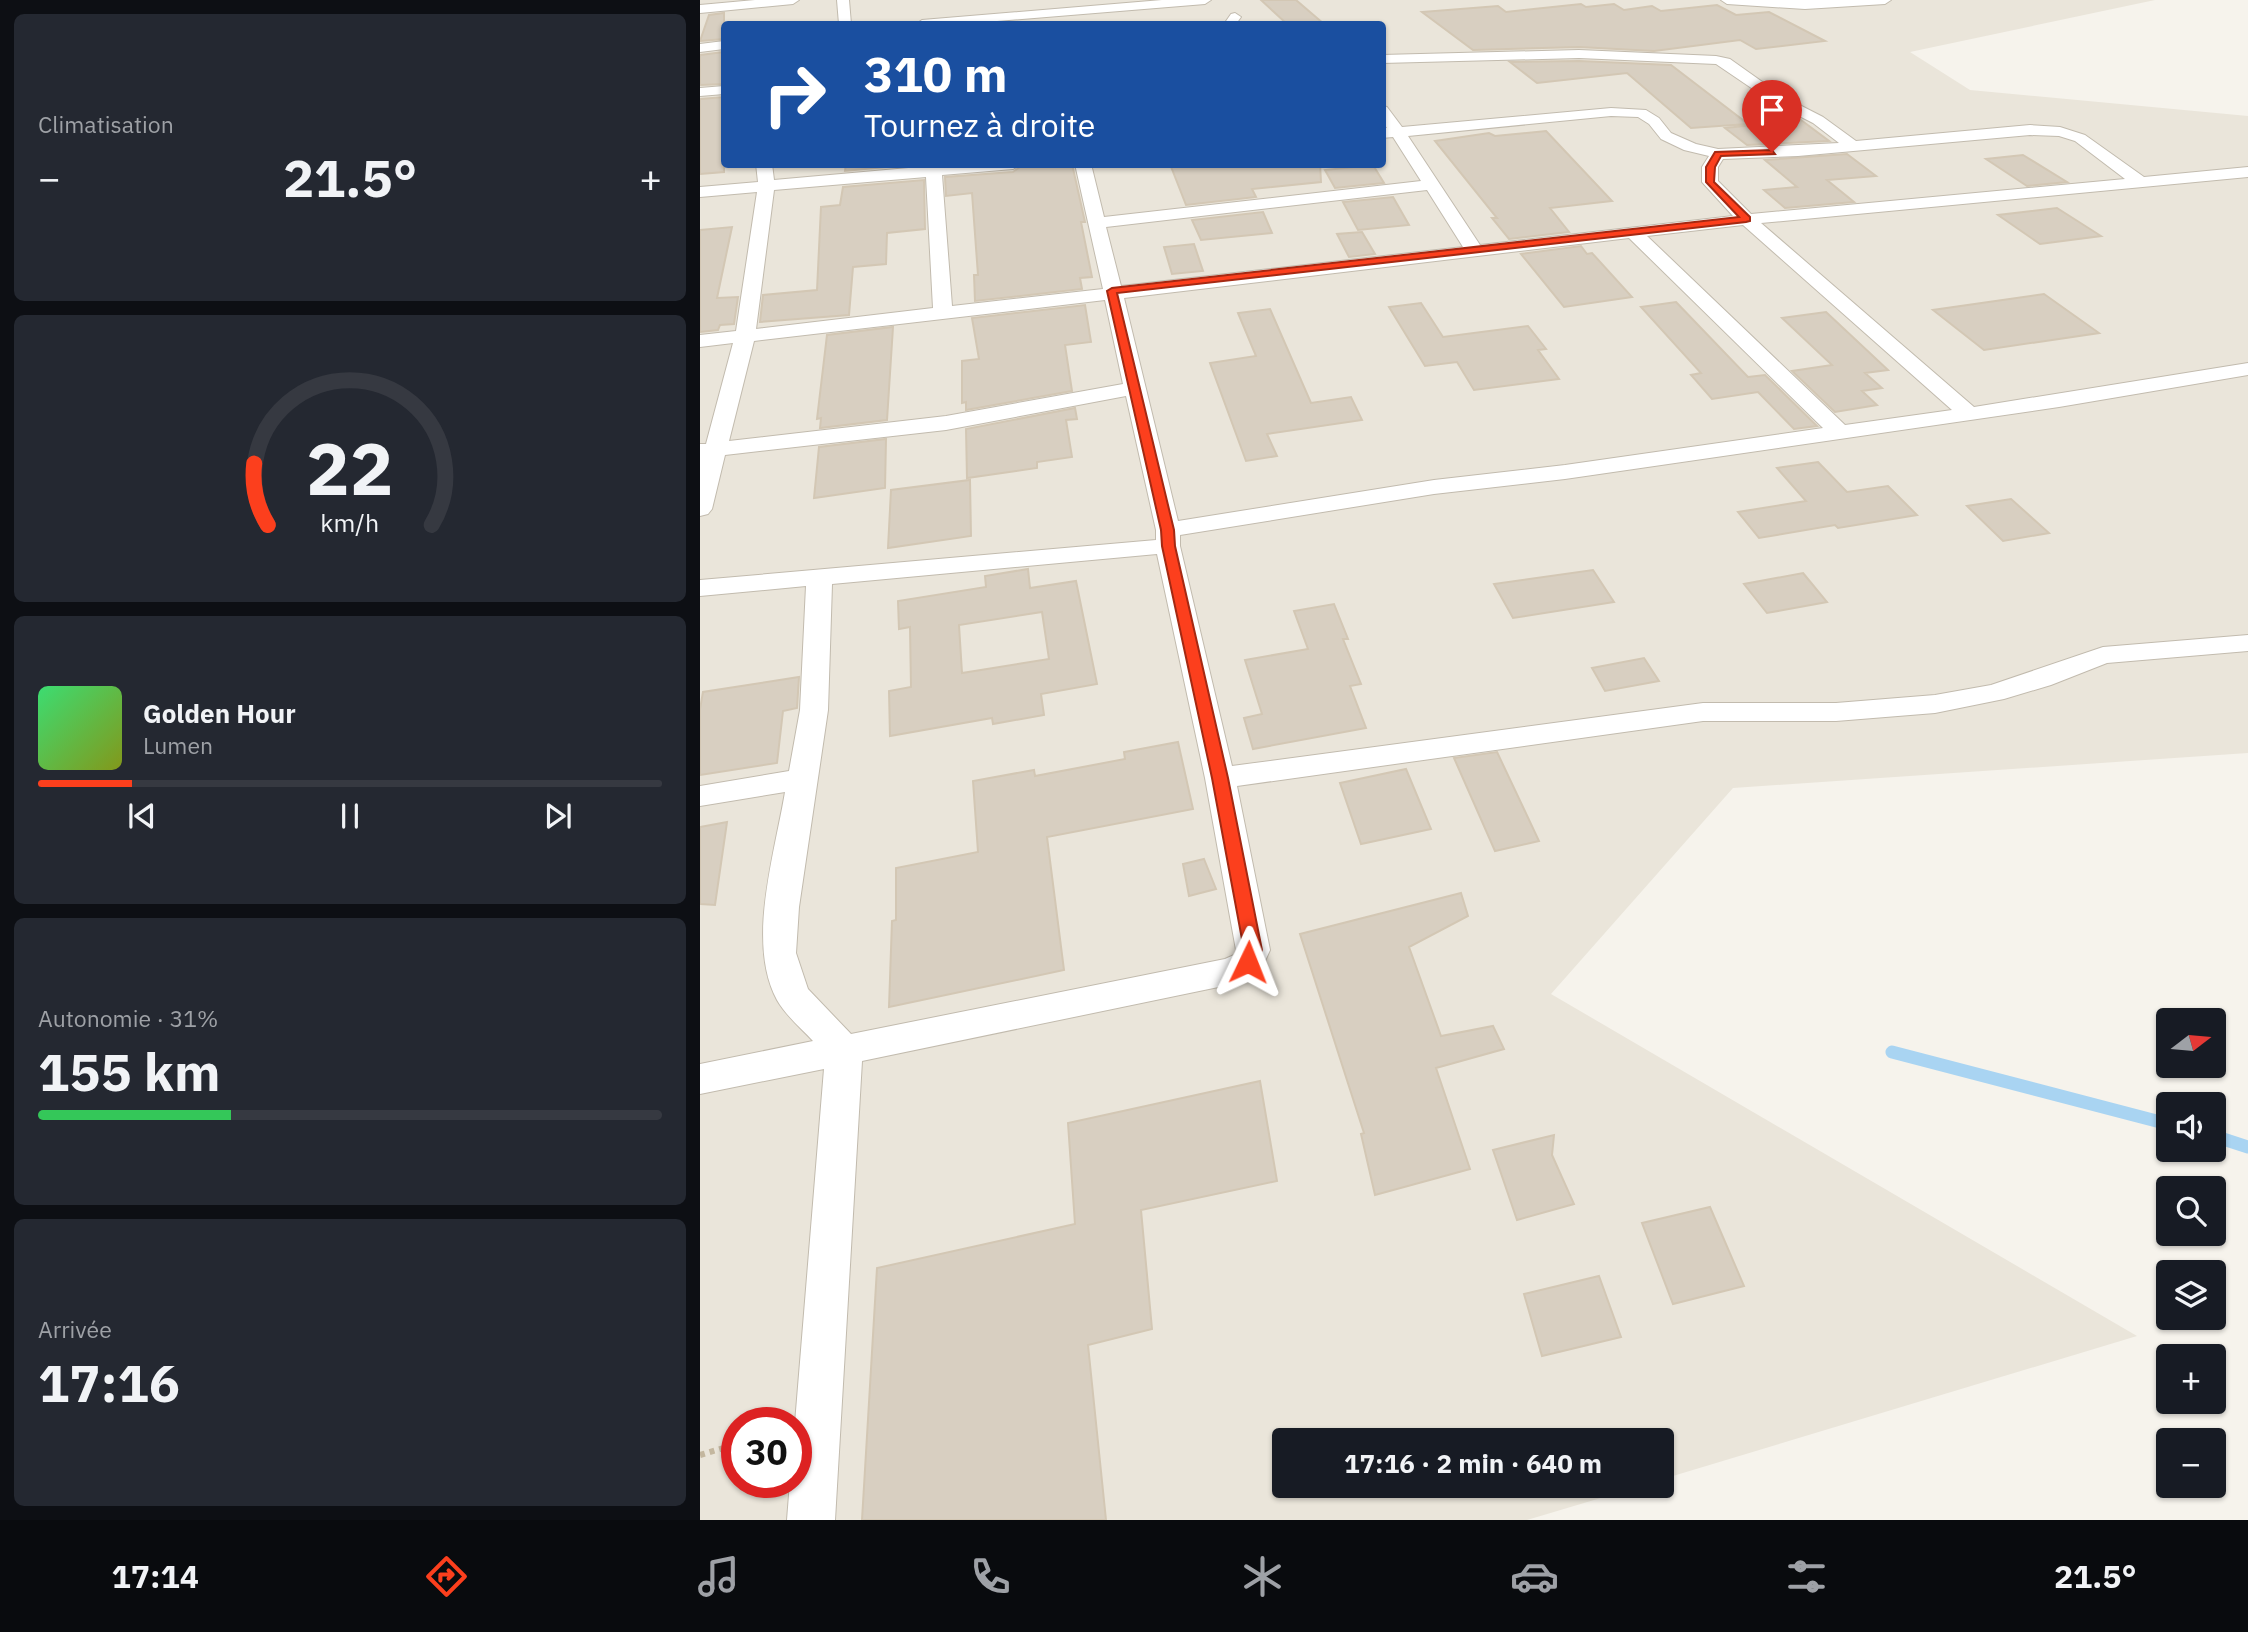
<!DOCTYPE html>
<html lang="fr">
<meta charset="utf-8">
<style>
body{margin:0;font-family:"IBM Plex Sans",sans-serif;background:#242831;color:#f1f3f6;height:100vh;display:flex;flex-direction:column;font-size:26px;white-space:nowrap}
*{box-sizing:border-box;margin:0}
p{font-size:23px;color:#9ea1a6}
.icon{flex:none;width:38px;height:38px;fill:none;stroke:currentColor;stroke-width:2;stroke-linecap:round;stroke-linejoin:round}
.map{position:relative;flex:1;overflow:hidden}
.drawer{display:flex;flex-direction:column;gap:14px;padding:14px;background:#0d0f14;width:700px}
.drawer>*{flex:none}
.guide{position:absolute;left:21px;top:21px;width:665px;height:147px;border-radius:7px;box-shadow:0 2px 5px #0004;background:#1a4fa0;color:#fff;overflow:hidden}
.needle{width:46px;rotate:74deg}
.fabs{position:absolute;left:1456px;top:1008px;display:grid;gap:14px}
.fabs a{display:grid;place-items:center;width:70px;height:70px;border-radius:7px;background:#171b24;box-shadow:0 2px 5px #0004;font-size:35px}
.speed{position:absolute;left:21px;top:1407px;display:flex;gap:14px;font-size:35px;font-weight:700;text-align:center}
.speed>*{display:grid;place-content:center;width:91px;height:91px;border-radius:50%;background:#171b24;box-shadow:0 2px 5px #0004;line-height:1}
.speed .limit{border:10px solid #d22;background:#fff;color:#111}
.pin{position:absolute;display:grid;place-items:center;width:60px;height:60px;color:#fff;margin:-72px -30px;border-radius:50% 50% 50% 0;rotate:-45deg;box-shadow:0 0 7px #0007}
.pin .icon{rotate:45deg}
.me{position:absolute;width:77px;margin:-38px;rotate:2deg;stroke-linejoin:round;filter:drop-shadow(0 0 5px #0008)}
.turn{display:flex;align-items:center;gap:24px;height:147px;padding:0 28px;font-size:32px}
.turn .icon{width:91px;height:91px;stroke-width:2.5}
.turn b{display:block;font-size:49px;line-height:60px}
.big{font-size:52px;font-weight:800;line-height:1.1}
.drawer .tile{flex:1;display:flex;flex-direction:column;justify-content:center;gap:10px;min-width:0;padding:0 24px;border-radius:10px;background:#242831}
.drawer .dial{align-items:center;gap:0}
.dial svg{height:182px;overflow:visible;fill:none;stroke:#363941;stroke-width:7;stroke-linecap:round;text-anchor:middle}
.dial text{fill:#f1f3f6;stroke:none}
.song{display:flex;align-items:center;gap:21px}
.cover{width:84px;height:84px;border-radius:10px;background:linear-gradient(135deg,hsl(140 70% 55%),hsl(70 70% 35%))}
.played{height:7px;border-radius:4px;background:linear-gradient(90deg,#fc3f1d 15%,#363941 15%)}
.keys{display:flex;justify-content:space-around;direction:ltr}
.heat{display:flex;justify-content:space-between;align-items:center;font-size:38px;direction:ltr}
.charge{height:10px;border-radius:5px;background:linear-gradient(90deg,#34c759 31%,#363941 0)}
.trip{position:absolute;left:572px;top:1428px;width:402px;height:70px;border-radius:7px;background:#171b24;box-shadow:0 2px 5px #0004;font-weight:800;line-height:70px;text-align:center}
.dock{display:flex;height:112px;justify-content:space-around;align-items:center;background:#090b0e;color:#9ea1a6}
.dock .icon{width:49px;height:49px}
.dock .active{color:#fc3f1d}
.dock b{font-size:32px;color:#f1f3f6}
main{display:flex;flex:1;min-height:0}
.map>svg:first-child{display:block}
</style>
<main>
<section class="drawer">
<div class="tile"><p>Climatisation</p>
<div class="heat"><a>−</a><b class="big">21.5°</b><a>+</a></div>
</div>
<div class="tile dial"><svg viewBox="0 0 100 80">
<path d="M14 69A42 42 0 1 1 86 69"/>
<path d="M14 69A42 42 0 0 1 8 42" stroke="#fc3f1d"/>
<text x="50" y="56" font-size="32" font-weight="700">22</text>
<text x="50" y="72" font-size="11">km/h</text>
</svg></div>
<div class="tile">
<div class="song"><i class="cover"></i><div><b>Golden Hour</b><p>Lumen</p></div></div>
<div class="played"></div>
<div class="keys"><svg class="icon" aria-label="previous" viewBox="0 0 24 24"><path d="M18 5L8 12l10 7zM5 5v14"/></svg><svg class="icon" aria-label="pause" viewBox="0 0 24 24"><path d="M8 5v14M16 5v14"/></svg><svg class="icon" aria-label="next" viewBox="0 0 24 24"><path d="M6 5l10 7-10 7zM19 5v14"/></svg></div>
</div>
<div class="tile"><p>Autonomie · 31%</p><b class="big">155 km</b><div class="charge"></div></div>
<div class="tile"><p>Arrivée</p><b class="big">17:16</b></div>
</section>
<div class="map">
<svg width="1548" height="1520" viewBox="0 0 1548 1520">
<rect width="100%" height="100%" fill="#f6f3ec"/>
<!-- residential -->
<path fill="#eae5da" fill-rule="evenodd" d="M0,0H1455L1210,52L1270,90L1548,116V753L1033,788L851,994L1437,1336L963,1479L962,1440H584V1486H941L827,1520H0ZM24,24H682V164H24ZM37,1423H96V1482H37Z"/>
<g fill="none" stroke-linecap="round" stroke-linejoin="round">
<!-- stream -->
<path stroke="#a9d4f2" stroke-width="13" d="M1192,1052L1468,1124
M1514,1136L1548,1147"/>
</g>
<!-- building -->
<path fill="#d8cfc1" stroke="#d3c7b4" stroke-width="2" fill-rule="evenodd" d="M561,0H596L624,24H587Z
M881,4L886,7L914,4L924,10L952,6L961,11L1017,5L1036,15L1069,12L1125,41L1056,49L1040,40L954,51L879,47L773,50L722,12L798,6L806,12Z
M24,13V39L0,41L9,15Z
M24,52V84L0,85V55Z
M879,61L971,65L1048,124L991,128L927,73L837,83L810,62Z
M24,97V172L0,174V99Z
M1101,120L1129,141L1047,145L1025,128Z
M846,131L912,201L850,208L869,232L809,239L792,218H797L735,141L789,133L795,136Z
M1147,154L1176,176L1127,180L1154,202L1085,208L1064,190L1097,187L1065,160Z
M1323,155L1367,182L1327,186L1286,159Z
M146,164H218L145,171Z
M324,164H372L385,222H381L392,277L380,278L382,289L275,301L274,275H278L272,193L246,196L245,177L313,172Z
M470,164H620L621,182L552,189L556,197L486,205Z
M673,165L684,183L635,188L625,170Z
M224,180L225,229L187,233L186,264L153,267L149,315L60,322L63,295L117,290L121,207L140,205L143,187Z
M693,197L709,225L658,230L643,202Z
M1357,208L1401,236L1340,244L1298,215Z
M563,212L572,233L501,240L492,220Z
M32,227L17,298L38,297L34,324L20,325L18,330L0,332V230Z
M662,232L675,254L649,257L637,234Z
M494,244L503,271L472,274L464,247Z
M881,246L887,254L892,253L932,297L864,307L821,254Z
M1344,294L1399,333L1284,350L1233,310Z
M976,302L1048,377L1065,375L1117,426L1094,429L1058,392L1012,399L991,375L1001,373L941,307Z
M721,303L743,337L828,326L846,349L838,350L859,379L774,390L757,362L725,366L689,307Z
M385,305L391,342L365,345L372,391L266,410V402L262,403V361L279,359L272,318Z
M570,309L611,403L651,397L662,420L567,434L577,456L546,461L510,363L556,356L538,313Z
M1126,312L1188,370L1165,373L1182,388L1162,391L1177,405L1135,412L1092,371L1132,365L1082,318Z
M193,327L187,420L120,428L121,418L117,419L127,335Z
M375,408L377,419L366,420L372,457L337,462V468L267,478L266,429Z
M186,439L185,488L114,498L119,447Z
M1118,462L1147,492L1188,486L1217,515L1138,528L1135,525L1059,538L1038,512L1106,501L1077,468Z
M270,480L271,536L188,548L191,490Z
M1311,499L1349,533L1303,541L1267,506Z
M328,569L330,588L376,581L397,684L341,694L344,715L293,724L292,718L190,736L189,691L211,687L210,627L199,629L198,601L286,587L285,576ZM342,612L349,659L262,673L259,625Z
M893,570L914,602L813,618L794,584Z
M1103,573L1127,602L1067,613L1044,584Z
M634,604L648,639H643L661,684L650,686L666,728L553,749L544,718L562,714L545,660L608,649L594,611Z
M944,658L959,681L905,691L892,668Z
M99,677L97,708L83,711L77,763L0,775V709L3,692Z
M478,742L493,809L347,837L364,970L189,1007L192,921L196,920V868L278,852L273,781L334,770L335,776L425,759L424,752Z
M797,752L839,841L795,851L754,758Z
M706,769L731,829L661,844L640,783Z
M27,822L15,905L0,904V827Z
M504,859L516,889L489,896L483,864Z
M761,893L768,916L709,947L741,1036L793,1026L804,1049L736,1068L770,1169L675,1195L661,1134L664,1133L600,934Z
M560,1081L577,1181L441,1210L452,1329L388,1345L406,1520H162L177,1268L375,1224L368,1123Z
M854,1135L852,1155L874,1204L817,1220L793,1150Z
M1010,1207L1044,1286L973,1304L942,1223Z
M899,1276L921,1337L842,1356L824,1294Z"/>
<g fill="none" stroke-linecap="round" stroke-linejoin="round">
<!-- street casing -->
<g stroke="#c2bbae" stroke-width="2">
<path id="street" d="M55,0H99L93,4L0,13V5Z
M137,0H149L151,24H139Z
M462,0H511L505,4L261,24H216L222,20Z
M1021,0H1191L1185,4L1105,9L1027,4Z
M535,13L541,17L536,24H524L531,14Z
M24,41V49L0,52V44Z
M879,50L1016,56L1030,59L1082,96L1123,117L1156,141L1330,125L1360,127L1385,135L1444,177L1548,167V177L1061,223L1274,407L1548,363V375L1359,407L865,479L734,494L480,535V546L532,766L1003,703H1136L1235,695L1291,685L1403,647L1548,635V651L1407,663L1351,685L1304,699L1235,713L1136,721H1003L537,786L570,950L560,972L533,984L162,1061L135,1520H87L90,1482H96L95,1423L124,1069L0,1094V1064L113,1041C102,1029 86,1016 77,1000C46,943 75,853 85,792L0,806V786L89,771L100,710L106,586L0,596V580L456,540V530L426,396L246,430L25,455L12,509L8,514L0,516V444H6L33,343L0,347V335L36,331L57,192L0,197V187L58,182L56,164H72L74,180L253,164H321L313,169L242,175L252,306L403,289L375,164H391L404,217L721,181L693,137L682,138V128H687L682,121V106L687,107L702,127L911,108L946,110L959,118L971,133L996,144L1018,149L1139,143L1113,123L1072,102L1016,64L879,58L682,63V55ZM911,116L938,117L949,124L961,139L984,150L1009,156L1002,167V182L1033,216L780,245L708,136ZM1330,135L1359,136L1375,141L1425,179L1051,214L1018,181V167L1023,159L1098,156ZM226,177L233,308L56,329L74,190ZM727,190L763,247L421,286L406,227ZM1043,225L1252,410L1145,425L947,236ZM929,238L1123,428L865,465L734,480L478,521L424,298ZM405,300L423,384L246,416L29,441L54,341ZM457,554L505,778L536,950L534,955L525,959L151,1034L108,989L96,953L99,907L128,710L132,584Z
M24,86V94L0,96V88Z"/>
</g>
<!-- path -->
<path stroke="#c4b79f" stroke-width="6" stroke-dasharray="5 5" stroke-linecap="butt" d="M0,1455L37,1444"/>
<!-- street -->
<use href="#street" fill="#fff" fill-rule="evenodd"/>
</g>
<!-- route -->
<path fill="#fc3f1d" stroke="#a42913" stroke-width="2" d="M1072,150L1075,154L1021,156L1015,167L1014,182L1050,217V221L1046,222L417,293L474,530L475,546L528,778L562,950L554,967H541L539,962L544,950L512,778L462,546L461,530L407,291L412,288L1039,217L1006,182V167L1015,152Z"/>
</svg>
<div class="fabs">
<a><svg class="needle" viewBox="-14 -14 28 28"><path d="M0-13l5 13h-10z" fill="#e53935"/><path d="M0 13l5-13h-10z" fill="#9ea1a6"/></svg></a>
<a><svg class="icon" aria-label="sound" viewBox="0 0 24 24"><path d="M4 9h4l5-4v14l-5-4H4zM17 9q2 3 0 6"/></svg></a>
<a><svg class="icon" aria-label="search" viewBox="0 0 24 24"><circle cx="10" cy="10" r="6"/><path d="M15 15l6 6"/></svg></a>
<a><svg class="icon" aria-label="layers" viewBox="0 0 24 24"><path d="M12 4l9 5-9 5-9-5zM3 14l9 5 9-5"/></svg></a>
<a>+</a>
<a>−</a>
</div>
<div class="speed"><div class="limit">30</div></div>
<div class="pin" style="left:1072px;top:152px;background:#d93025"><svg class="icon" aria-label="arrive" viewBox="0 0 24 24"><path d="M6 21V4h12l-3 4 3 4H6"/></svg></div>
<svg class="me" style="left:548px;top:962px" viewBox="-20 -20 40 40"><path d="M0-17L14 15 0 8-14 15z" fill="#fc3f1d" stroke="#fff" stroke-width="4"/></svg>
<div class="trip">17:16 · 2 min · 640 m</div>
<div class="guide">
<div class="turn"><svg class="icon" aria-label="right" viewBox="0 0 24 24"><path d="M7 20v-9h11M14 6l5 5-5 5"/></svg><div><b>310 m</b>Tournez à droite</div></div>
</div>
</div>
</main>
<nav class="dock">
<b>17:14</b>
<svg class="icon active" aria-label="directions" viewBox="0 0 24 24"><path d="M12 3l9 9-9 9-9-9zM9 14v-3h6M13 9l2 2-2 2"/></svg>
<svg class="icon" aria-label="music" viewBox="0 0 24 24"><path d="M9 18V5l10-2v13"/><circle cx="6" cy="18" r="3"/><circle cx="16" cy="16" r="3"/></svg>
<svg class="icon" aria-label="phone" viewBox="0 0 24 24"><path d="M5 4h4l2 5-3 2q2 4 5 5l2-3 5 2v4C11 20 4 13 5 4z"/></svg>
<svg class="icon" aria-label="climate" viewBox="0 0 24 24"><path d="M12 3v18M4 7l16 10M4 17L20 7"/></svg>
<svg class="icon" aria-label="car" viewBox="0 0 24 24"><path d="M5 17H2v-5l4-1 3-4h7l3 4 3 1v5h-3M9 17h6M6 11h13"/><circle cx="7" cy="17" r="2"/><circle cx="17" cy="17" r="2"/></svg>
<svg class="icon" aria-label="filters" viewBox="0 0 24 24"><path d="M4 7h16M4 17h16"/><circle cx="9" cy="7" r="2"/><circle cx="15" cy="17" r="2"/></svg>
<b>21.5°</b>
</nav>
